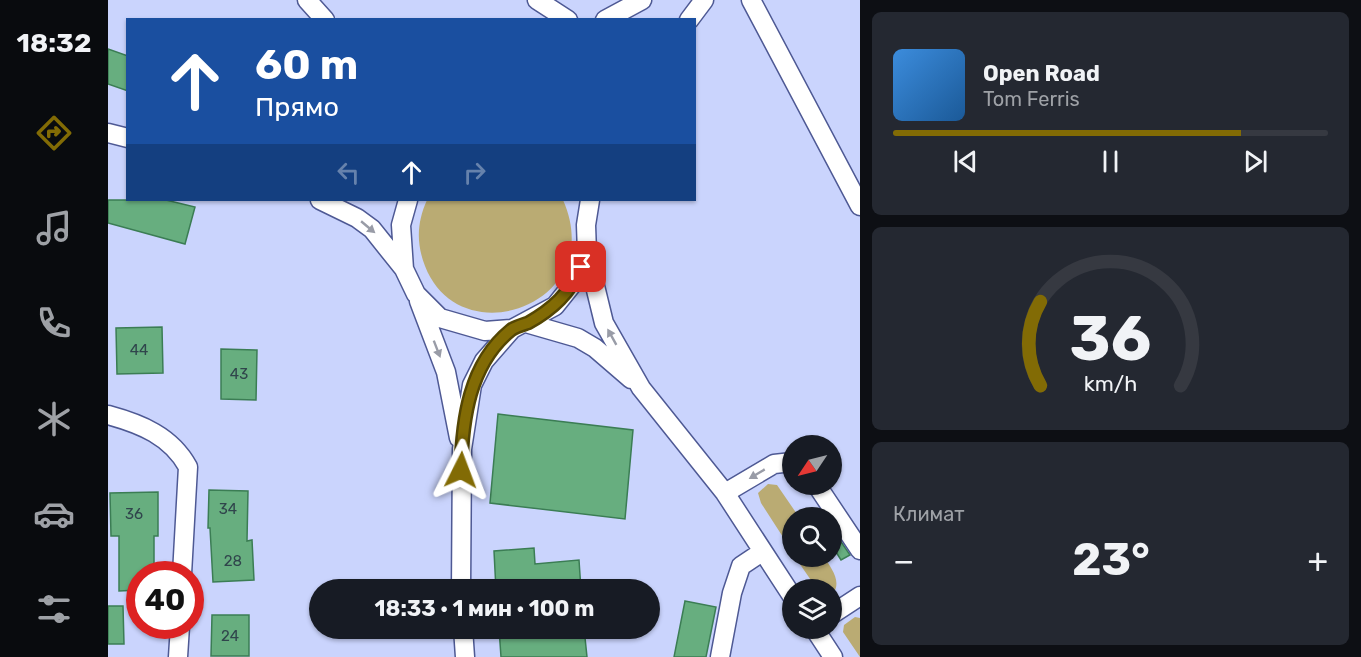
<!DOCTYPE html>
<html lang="ru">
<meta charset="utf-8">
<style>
body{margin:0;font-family:Rubik,sans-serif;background:#242831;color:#f1f3f6;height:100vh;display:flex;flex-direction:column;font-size:22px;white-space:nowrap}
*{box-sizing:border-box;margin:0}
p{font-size:20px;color:#9ea1a6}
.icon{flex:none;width:33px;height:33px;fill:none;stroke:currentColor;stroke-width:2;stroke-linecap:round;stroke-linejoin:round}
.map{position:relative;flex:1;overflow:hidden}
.sheet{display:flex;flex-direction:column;gap:12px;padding:12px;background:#0d0f14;width:501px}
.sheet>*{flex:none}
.top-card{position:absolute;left:18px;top:18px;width:570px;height:183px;border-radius:0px;box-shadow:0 2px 4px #0004;background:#1a4fa0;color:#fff;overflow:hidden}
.needle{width:39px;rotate:235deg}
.controls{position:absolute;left:674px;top:435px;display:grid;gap:12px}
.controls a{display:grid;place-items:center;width:60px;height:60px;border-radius:50%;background:#171b24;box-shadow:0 2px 4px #0004;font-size:30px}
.speed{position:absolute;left:18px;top:561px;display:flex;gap:12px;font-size:30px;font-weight:700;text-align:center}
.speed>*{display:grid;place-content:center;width:78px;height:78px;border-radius:50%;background:#171b24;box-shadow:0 2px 4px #0004;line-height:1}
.speed .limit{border:9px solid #d22;background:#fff;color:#111}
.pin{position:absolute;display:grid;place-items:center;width:51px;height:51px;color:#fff;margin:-26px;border-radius:12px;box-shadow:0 3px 9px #0006}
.me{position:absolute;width:66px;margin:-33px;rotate:3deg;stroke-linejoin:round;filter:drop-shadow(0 0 4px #0008)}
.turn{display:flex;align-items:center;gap:21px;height:126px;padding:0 30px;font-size:27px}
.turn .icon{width:78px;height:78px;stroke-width:2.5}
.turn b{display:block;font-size:42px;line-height:51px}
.lanes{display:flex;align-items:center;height:57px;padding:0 30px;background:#0003;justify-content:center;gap:30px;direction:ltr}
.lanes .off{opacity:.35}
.big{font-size:45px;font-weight:700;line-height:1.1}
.sheet .tile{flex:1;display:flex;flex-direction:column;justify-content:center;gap:9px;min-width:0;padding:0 21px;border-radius:9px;background:#242831}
.sheet .dial{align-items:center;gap:0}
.dial svg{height:156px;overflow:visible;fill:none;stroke:#363941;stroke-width:7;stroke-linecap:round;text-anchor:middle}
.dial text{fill:#f1f3f6;stroke:none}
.song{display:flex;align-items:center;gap:18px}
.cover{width:72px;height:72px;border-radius:9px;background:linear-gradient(135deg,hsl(210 70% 55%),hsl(210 70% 35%))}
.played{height:6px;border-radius:3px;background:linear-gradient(90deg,#826b05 80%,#363941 80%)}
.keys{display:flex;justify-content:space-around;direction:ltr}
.heat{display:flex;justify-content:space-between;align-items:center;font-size:33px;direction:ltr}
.trip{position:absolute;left:201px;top:579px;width:351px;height:60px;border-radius:30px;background:#171b24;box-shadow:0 2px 4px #0004;font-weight:700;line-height:60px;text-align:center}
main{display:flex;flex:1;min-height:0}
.tabs{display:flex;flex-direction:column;width:108px;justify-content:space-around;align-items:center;background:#090b0e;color:#9ea1a6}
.tabs .icon{width:42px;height:42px}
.tabs .active{color:#826b05}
.tabs b{font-size:27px;color:#f1f3f6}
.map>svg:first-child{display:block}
</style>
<main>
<nav class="tabs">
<b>18:32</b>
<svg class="icon active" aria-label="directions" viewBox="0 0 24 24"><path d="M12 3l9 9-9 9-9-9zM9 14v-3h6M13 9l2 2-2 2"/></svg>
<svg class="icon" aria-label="music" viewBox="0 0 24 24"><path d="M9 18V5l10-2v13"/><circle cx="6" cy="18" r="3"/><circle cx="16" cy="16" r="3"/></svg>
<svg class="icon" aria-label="phone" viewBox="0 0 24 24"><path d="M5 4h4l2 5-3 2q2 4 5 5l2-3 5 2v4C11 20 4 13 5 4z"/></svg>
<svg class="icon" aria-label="climate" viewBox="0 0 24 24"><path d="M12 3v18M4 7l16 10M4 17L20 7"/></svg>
<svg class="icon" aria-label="car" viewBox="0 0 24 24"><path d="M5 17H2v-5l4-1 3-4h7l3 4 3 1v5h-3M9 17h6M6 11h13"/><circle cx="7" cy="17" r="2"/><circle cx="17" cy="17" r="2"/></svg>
<svg class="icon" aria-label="filters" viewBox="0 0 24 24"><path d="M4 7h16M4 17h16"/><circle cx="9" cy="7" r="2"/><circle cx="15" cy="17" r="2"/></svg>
</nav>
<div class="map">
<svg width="752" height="657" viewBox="0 0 752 657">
<rect width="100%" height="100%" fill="#cad4fd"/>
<!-- green -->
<path fill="#baab73" d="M319,200H455C501,304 352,357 317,266C308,243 309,222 319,200Z
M660,484L669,485L691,517L684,518V551L653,503L650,493Z
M687,557H716C723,568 735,582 724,595L723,590L709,589Z
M747,617L752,618V657L735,632L736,625Z"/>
<!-- building -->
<path fill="#67ae7f" stroke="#3b7d54" stroke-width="1.5" d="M0,49L20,56V91L0,84Z
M0,200H58L87,207L77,244L0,223Z
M54,327L55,373L9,374L8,328Z
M113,349L149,350L148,400L113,399Z
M390,414L525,430L517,519L382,503Z
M101,490L140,491L139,541L144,540L146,580L105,582L102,528H100Z
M50,492V536H46V574H32V590L11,591V536H3L2,493Z
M723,527L742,555L733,560L723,544Z
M426,548L427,564L471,560L473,590H388L386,551Z
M577,601L608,607L598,657H566Z
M0,606H15L16,644H0Z
M104,615H141V656H103Z
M391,628H476L479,657H393Z"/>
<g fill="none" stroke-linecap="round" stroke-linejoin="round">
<!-- minor casing -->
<g stroke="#4e5994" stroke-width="21">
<path id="minor" d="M199,0L217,20
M429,0L460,20
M643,0L752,206
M497,20L534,0
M581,20L596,0
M0,133L20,138
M212,200L249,218L264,229L296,269L308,294L332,318L377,331L404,329L447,306L467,281L479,253L478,225L482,200
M479,253L496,323L533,388L617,493L684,596
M296,269L293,225L300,200
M311,301L338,372L351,438
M418,323L470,338L487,348L523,379
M0,415C33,424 63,436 80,467L74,574
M708,484L752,550
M617,493L666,464L684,462
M353,590L354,449L364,385L376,361L404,329
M723,615L752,596
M355,628L357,657
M706,628L725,657
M70,657L72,626
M612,657L624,593L633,566L654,552"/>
</g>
<!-- minor -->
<use href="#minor" stroke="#fff" stroke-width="18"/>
</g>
<!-- one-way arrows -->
<defs><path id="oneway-solid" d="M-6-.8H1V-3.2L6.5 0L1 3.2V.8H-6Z" transform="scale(1.5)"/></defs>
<g fill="#999ca7">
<use href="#oneway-solid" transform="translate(260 227) rotate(40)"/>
<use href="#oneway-solid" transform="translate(504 337) rotate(-119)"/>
<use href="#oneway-solid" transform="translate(329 349) rotate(69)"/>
<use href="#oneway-solid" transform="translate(649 474) rotate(149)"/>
</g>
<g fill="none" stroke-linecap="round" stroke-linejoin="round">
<!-- route casing -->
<g stroke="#544603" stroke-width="15">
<path id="route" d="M353,470C354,420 361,364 403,330C407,327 414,325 420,323C445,309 462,293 473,267"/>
</g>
<!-- route -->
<use href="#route" stroke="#826b05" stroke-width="10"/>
</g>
<g text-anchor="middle" stroke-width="6" stroke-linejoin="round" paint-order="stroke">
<!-- number labels -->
<g font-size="15" fill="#30454c">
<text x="31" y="355">44</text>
<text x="131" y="379">43</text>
<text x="120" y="514">34</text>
<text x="26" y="519">36</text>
<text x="125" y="566">28</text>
<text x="122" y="641">24</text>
</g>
</g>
</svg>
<div class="controls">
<a><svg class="needle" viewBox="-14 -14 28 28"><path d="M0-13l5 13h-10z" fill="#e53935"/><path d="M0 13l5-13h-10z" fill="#9ea1a6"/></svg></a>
<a><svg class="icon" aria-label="search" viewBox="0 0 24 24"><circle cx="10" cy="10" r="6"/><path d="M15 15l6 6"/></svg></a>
<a><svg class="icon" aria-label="layers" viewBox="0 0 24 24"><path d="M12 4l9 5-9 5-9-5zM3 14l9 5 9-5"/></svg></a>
</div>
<div class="speed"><div class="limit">40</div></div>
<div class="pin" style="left:473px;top:267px;background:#d93025"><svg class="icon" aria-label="arrive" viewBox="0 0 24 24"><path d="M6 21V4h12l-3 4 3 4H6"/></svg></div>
<svg class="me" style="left:353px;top:470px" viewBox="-20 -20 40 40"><path d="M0-17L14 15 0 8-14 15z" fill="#826b05" stroke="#fff" stroke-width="4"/></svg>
<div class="trip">18:33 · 1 мин · 100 m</div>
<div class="top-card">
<div class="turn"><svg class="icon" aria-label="ahead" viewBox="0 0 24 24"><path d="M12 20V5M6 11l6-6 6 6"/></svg><div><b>60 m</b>Прямо</div></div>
<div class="lanes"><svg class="icon off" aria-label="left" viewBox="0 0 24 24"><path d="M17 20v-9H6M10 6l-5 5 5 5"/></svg><svg class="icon" aria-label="ahead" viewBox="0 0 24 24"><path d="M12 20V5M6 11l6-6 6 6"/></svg><svg class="icon off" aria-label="right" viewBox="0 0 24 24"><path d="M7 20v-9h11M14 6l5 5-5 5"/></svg></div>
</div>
</div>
<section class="sheet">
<div class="tile">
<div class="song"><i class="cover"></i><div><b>Open Road</b><p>Tom Ferris</p></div></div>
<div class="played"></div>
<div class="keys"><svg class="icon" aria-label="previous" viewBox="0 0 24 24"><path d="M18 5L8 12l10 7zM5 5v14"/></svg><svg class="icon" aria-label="pause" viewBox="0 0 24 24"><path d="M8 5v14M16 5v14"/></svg><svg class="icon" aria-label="next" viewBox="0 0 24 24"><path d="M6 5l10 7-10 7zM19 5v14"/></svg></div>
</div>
<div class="tile dial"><svg viewBox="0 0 100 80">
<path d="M14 69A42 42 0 1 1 86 69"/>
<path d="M14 69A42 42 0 0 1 14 26" stroke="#826b05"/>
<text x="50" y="56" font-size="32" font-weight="700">36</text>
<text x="50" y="72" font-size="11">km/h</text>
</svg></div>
<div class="tile"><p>Климат</p>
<div class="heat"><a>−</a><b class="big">23°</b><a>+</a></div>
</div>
</section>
</main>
